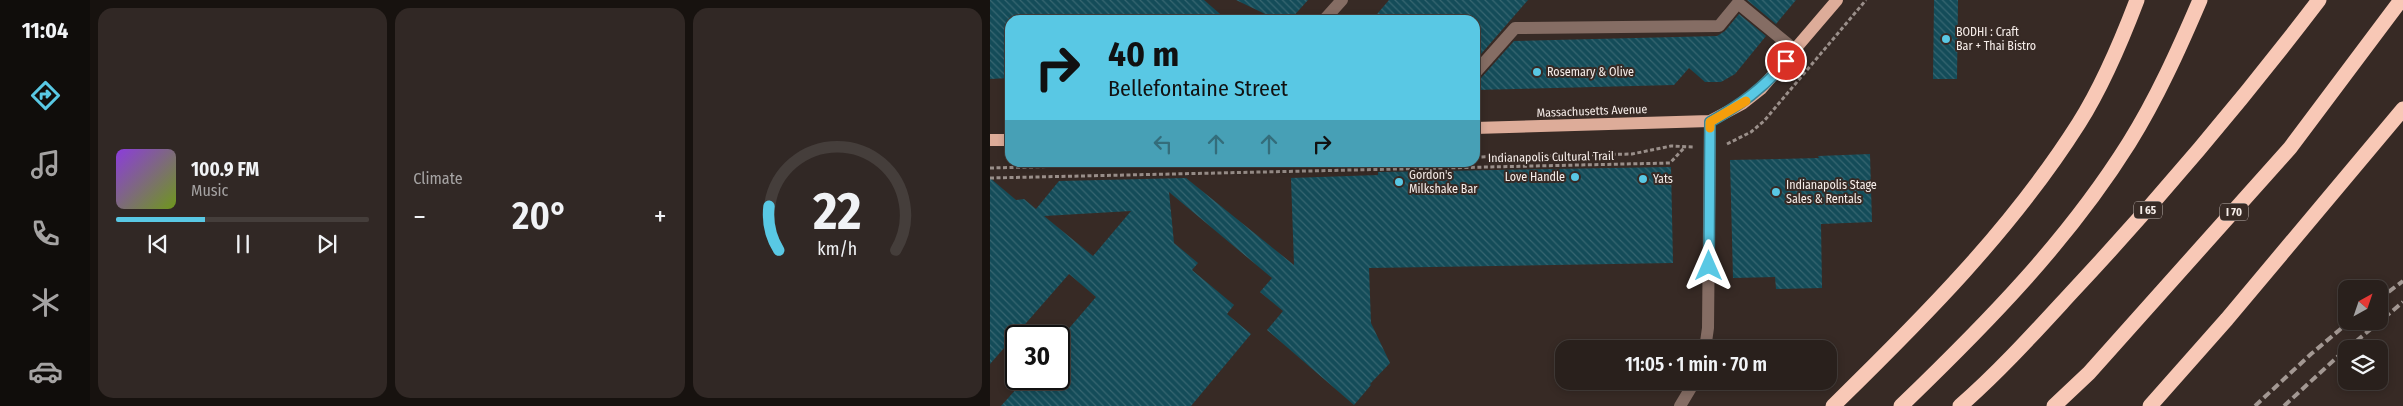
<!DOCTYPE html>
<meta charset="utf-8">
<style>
body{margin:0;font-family:"Fira Sans Condensed",sans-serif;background:#312825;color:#f1f3f6;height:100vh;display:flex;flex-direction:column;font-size:19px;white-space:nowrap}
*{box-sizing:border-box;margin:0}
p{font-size:16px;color:#a5a3a3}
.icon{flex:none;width:28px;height:28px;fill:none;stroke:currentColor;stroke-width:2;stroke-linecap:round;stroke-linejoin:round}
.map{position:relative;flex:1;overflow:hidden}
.details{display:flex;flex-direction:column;gap:8px;padding:8px;background:#17120f;width:900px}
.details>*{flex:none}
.hud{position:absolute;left:15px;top:15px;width:475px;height:152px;border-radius:15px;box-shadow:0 2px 8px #0003,0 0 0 1px #453e3b;background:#59c8e4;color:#111;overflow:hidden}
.needle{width:32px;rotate:40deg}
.controls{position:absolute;left:1348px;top:280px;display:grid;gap:10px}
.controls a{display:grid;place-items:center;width:50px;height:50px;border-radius:10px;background:#29201c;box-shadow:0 2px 8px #0003,0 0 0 1px #453e3b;font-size:25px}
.speed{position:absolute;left:15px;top:325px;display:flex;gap:10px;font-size:25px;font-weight:700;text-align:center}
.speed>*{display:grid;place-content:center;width:65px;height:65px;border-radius:50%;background:#29201c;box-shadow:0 2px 8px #0003,0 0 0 1px #453e3b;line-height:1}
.speed .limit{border:2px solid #111;border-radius:8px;background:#fff;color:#111}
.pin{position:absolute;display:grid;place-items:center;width:42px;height:42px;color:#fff;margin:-21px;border:2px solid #fff;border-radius:50%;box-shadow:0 1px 5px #0007}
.me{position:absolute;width:55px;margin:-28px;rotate:0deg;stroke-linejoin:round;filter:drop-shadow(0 0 4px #0008)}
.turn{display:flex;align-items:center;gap:18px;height:105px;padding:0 20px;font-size:22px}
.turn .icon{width:65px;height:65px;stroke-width:2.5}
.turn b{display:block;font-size:35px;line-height:42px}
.lanes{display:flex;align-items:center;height:48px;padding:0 20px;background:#0003;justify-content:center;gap:25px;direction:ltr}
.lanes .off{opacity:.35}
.big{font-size:38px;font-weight:600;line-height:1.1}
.details .tile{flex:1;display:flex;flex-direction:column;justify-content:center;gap:8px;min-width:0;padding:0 18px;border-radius:15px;background:#312825}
.details .dial{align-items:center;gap:0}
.dial svg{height:130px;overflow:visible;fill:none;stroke:#453e3b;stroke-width:7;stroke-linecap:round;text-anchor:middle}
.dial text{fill:#f1f3f6;stroke:none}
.song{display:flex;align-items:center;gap:15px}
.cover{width:60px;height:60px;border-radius:8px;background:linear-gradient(135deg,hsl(270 70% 55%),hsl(80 70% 35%))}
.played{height:5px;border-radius:2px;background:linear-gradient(90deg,#59c8e4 35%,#453e3b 35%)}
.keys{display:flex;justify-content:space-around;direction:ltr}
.heat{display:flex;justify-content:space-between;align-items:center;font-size:28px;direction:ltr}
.details .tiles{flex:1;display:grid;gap:8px;grid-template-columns:repeat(3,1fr)}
.trip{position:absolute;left:565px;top:340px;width:282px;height:50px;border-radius:15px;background:#29201c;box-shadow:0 2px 8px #0003,0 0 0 1px #453e3b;font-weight:600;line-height:50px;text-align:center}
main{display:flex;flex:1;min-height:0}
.menu{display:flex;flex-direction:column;width:90px;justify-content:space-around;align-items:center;background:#100d0b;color:#a5a3a3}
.menu .icon{width:35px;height:35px}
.menu .active{color:#59c8e4}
.menu b{font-size:22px;color:#f1f3f6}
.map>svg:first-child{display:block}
</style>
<main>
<nav class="menu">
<b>11:04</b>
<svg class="icon active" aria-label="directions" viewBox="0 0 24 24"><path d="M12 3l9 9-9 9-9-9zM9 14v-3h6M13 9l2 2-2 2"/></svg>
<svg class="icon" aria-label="music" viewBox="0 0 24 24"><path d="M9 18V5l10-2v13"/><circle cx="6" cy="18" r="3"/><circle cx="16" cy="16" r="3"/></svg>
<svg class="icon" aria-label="phone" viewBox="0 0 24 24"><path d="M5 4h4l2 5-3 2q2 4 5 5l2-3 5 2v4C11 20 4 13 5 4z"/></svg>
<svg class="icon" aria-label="climate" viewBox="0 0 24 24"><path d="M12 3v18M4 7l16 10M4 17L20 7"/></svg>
<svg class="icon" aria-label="car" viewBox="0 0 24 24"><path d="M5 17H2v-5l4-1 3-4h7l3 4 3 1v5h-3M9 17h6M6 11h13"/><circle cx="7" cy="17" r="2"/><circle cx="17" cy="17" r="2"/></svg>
</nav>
<section class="details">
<div class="tiles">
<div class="tile">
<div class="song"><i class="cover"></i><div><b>100.9 FM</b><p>Music</p></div></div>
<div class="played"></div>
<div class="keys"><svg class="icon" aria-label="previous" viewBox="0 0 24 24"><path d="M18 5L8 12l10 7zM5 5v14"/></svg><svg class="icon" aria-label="pause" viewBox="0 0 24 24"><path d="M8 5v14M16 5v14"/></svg><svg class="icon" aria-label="next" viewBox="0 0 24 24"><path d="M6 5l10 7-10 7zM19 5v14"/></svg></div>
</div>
<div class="tile"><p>Climate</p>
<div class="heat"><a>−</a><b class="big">20°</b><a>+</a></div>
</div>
<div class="tile dial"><svg viewBox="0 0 100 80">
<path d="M14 69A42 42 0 1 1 86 69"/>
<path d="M14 69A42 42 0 0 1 8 42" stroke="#59c8e4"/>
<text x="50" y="56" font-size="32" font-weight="700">22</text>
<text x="50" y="72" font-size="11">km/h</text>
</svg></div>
</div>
</section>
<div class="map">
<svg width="1413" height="406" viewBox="0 0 1413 406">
<defs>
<pattern id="building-back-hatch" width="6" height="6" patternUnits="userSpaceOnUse" patternTransform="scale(1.25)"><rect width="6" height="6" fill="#144c59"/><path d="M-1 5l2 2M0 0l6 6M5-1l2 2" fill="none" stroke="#376671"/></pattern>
</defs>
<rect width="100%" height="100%" fill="#372a25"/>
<!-- building -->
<path fill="url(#building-back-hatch)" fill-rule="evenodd" d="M0,0H214L237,20H20V78L0,79Z
M246,0H318L300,20H288Z
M399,0H538L485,61V20H382Z
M757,0H806L786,24Z
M944,0H968L967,79H943Z
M749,14L776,36L745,74L731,82H715L699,68L684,85L485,90V81L491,78L524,41L727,36L735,31Z
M880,154L882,222L831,224L832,288L786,289L785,277L743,278L740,160L829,158L828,156Z
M681,167L683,263L379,268L381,323L400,363L380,384L381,385L364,405L277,330L293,311L270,292L282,278L179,192L184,243L208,263L202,270L244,305L237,314L261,334L201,406H11L35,379H69V340L106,297L79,274L0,364V178L26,200L34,199L46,209L69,181L196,178L304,265L301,178L388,175V172ZM141,211L103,256L54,216Z"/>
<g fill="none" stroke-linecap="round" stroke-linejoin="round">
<!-- path -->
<path stroke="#9a8f8a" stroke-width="3" stroke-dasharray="4 2.5" stroke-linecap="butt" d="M737,144L761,132L774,121L876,0
M485,157L642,154L681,146L704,147
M0,168L239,162
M0,178L680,163L695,147"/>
<!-- minor -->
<path stroke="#856d64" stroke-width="12" d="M334,20L352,0
M485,73L525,28L729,26L748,3L805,50
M715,349L718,328L720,121
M690,406L705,381"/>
<!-- major -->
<path stroke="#ddac99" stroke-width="12" d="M485,128L720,121L752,104L771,89L847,0
M0,140H20"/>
<!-- highway -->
<path stroke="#f8c8b6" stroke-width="15" d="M843,406C932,319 1022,229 1089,123C1113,85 1131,42 1147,0
M911,406C995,325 1077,242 1139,143C1167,98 1189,49 1210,0
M970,406C1010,371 1046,331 1082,292C1169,199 1252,101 1329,0
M1064,406L1099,373L1300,148L1411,0
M1160,406L1237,319L1413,109"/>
<!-- rail -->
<path stroke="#a39893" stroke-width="4" stroke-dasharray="8 4" stroke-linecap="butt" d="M1389,299L1413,281
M1357,349L1413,302
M1265,406L1321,354L1360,321
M1294,406L1356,349"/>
</g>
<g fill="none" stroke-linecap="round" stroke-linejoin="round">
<!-- route casing -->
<g stroke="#3a8294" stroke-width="12">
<path id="route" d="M719,266L720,122C750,105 774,88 796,61"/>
</g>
<!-- route -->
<use href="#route" stroke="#59c8e4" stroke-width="9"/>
<!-- slow -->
<path stroke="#f59e0b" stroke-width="9" d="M720,128V122L756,101"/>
</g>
<!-- markers -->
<g fill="#59c8e4" stroke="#372a25" stroke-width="2">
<circle cx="956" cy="39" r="5"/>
<circle cx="547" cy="72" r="5"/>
<circle cx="585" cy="177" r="5"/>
<circle cx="653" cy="179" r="5"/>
<circle cx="409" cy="182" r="5"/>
<circle cx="786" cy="192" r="5"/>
</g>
<g text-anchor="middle" stroke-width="4" stroke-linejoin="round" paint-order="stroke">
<!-- shield labels -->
<g fill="#372a25" stroke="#bdb3af" stroke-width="1">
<rect x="1144" y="201.5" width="28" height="17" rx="4"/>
<rect x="1230" y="203.5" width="28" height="17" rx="4"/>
</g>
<g font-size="11" font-weight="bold" fill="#f7eeea">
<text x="1158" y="214">I 65</text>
<text x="1244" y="216">I 70</text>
</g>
<!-- poi labels -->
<g font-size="12" fill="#f7eeea" stroke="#372a25" text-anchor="start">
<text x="966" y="36">BODHI : Craft<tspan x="966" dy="14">Bar + Thai Bistro</tspan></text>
<text x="557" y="76">Rosemary &amp; Olive</text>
<text x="419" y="179">Gordon's<tspan x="419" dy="14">Milkshake Bar</tspan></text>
<text x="575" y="181" text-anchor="end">Love Handle</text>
<text x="663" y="183">Yats</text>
<text x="796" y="189">Indianapolis Stage<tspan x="796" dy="14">Sales &amp; Rentals</tspan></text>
</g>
<!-- street labels -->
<g font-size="12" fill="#f7eeea" stroke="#372a25">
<text transform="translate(602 111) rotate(-2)" y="4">Massachusetts Avenue</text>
<text transform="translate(561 157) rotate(-1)" y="4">Indianapolis Cultural Trail</text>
</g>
</g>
</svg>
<div class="controls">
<a><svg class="needle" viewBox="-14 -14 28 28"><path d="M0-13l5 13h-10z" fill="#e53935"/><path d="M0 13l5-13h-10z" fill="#a5a3a3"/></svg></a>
<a><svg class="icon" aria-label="layers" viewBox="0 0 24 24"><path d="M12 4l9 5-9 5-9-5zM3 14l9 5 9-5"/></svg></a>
</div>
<div class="speed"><div class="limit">30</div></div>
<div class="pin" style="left:796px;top:61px;background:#d93025"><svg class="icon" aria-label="arrive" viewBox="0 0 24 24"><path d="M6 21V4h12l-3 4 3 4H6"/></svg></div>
<svg class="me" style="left:719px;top:266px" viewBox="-20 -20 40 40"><path d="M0-17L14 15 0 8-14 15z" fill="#59c8e4" stroke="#fff" stroke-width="4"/></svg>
<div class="trip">11:05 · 1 min · 70 m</div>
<div class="hud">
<div class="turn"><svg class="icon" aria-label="right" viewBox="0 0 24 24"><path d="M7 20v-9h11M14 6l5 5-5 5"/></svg><div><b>40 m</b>Bellefontaine Street</div></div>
<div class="lanes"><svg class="icon off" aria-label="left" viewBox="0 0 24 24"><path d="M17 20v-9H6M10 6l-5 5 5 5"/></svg><svg class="icon off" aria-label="ahead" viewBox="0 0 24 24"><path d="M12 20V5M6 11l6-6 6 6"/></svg><svg class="icon off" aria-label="ahead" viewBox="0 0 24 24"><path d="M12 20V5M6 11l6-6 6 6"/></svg><svg class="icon" aria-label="right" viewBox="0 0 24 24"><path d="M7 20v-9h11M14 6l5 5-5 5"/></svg></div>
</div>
</div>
</main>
